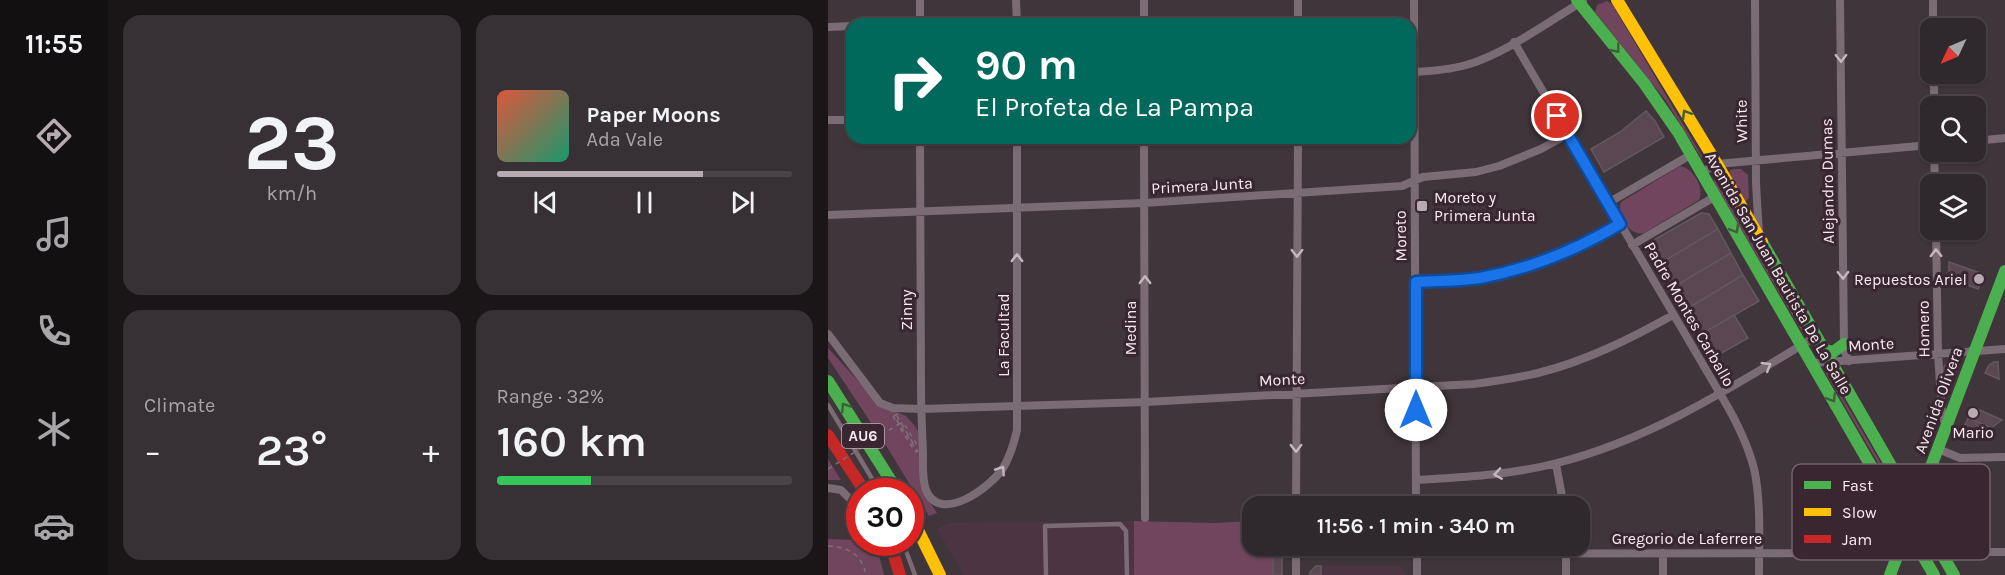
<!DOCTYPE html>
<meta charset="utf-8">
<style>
body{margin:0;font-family:Karla,sans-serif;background:#373034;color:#f1f3f6;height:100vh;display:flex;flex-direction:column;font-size:22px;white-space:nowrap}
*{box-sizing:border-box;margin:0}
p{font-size:20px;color:#a7a6a9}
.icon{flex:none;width:33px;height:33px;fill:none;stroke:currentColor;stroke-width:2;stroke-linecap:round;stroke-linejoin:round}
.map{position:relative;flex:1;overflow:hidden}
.details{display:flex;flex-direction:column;gap:15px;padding:15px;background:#1a1618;width:720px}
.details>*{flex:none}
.hud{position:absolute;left:18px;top:18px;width:570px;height:126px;border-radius:18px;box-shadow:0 2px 4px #0004,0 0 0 2px #4a4448;background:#00695c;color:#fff;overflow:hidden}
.needle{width:39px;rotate:226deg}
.controls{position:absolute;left:1092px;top:18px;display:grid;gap:12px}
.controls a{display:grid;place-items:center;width:66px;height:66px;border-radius:12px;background:#2f282c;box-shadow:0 2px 4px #0004,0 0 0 2px #4a4448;font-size:30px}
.speed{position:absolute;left:18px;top:478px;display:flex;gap:12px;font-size:30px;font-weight:700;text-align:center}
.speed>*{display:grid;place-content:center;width:78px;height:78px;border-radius:50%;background:#2f282c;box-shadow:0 2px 4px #0004,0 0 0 2px #4a4448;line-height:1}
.speed .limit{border:9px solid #d22;background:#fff;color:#111}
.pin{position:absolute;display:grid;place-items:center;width:51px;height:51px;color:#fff;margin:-26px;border:3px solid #fff;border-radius:50%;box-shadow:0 2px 6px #0007}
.me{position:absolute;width:66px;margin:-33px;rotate:0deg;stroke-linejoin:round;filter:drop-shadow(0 0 4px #0008)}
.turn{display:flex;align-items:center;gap:21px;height:126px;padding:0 30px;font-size:27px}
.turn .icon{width:78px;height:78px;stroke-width:2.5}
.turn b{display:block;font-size:42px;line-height:51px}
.big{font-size:45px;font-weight:600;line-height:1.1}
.details .card{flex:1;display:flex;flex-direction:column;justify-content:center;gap:9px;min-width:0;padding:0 21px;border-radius:18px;background:#373034}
.details .dial{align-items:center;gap:0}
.dial b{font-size:78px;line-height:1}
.song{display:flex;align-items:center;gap:18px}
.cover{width:72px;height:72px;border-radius:9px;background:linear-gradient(135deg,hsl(10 70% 55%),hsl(160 70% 35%))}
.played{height:6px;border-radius:3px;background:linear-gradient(90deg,#b7abb1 70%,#4a4448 70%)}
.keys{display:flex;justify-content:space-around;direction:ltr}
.heat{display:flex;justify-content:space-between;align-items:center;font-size:33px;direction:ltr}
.charge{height:9px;border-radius:4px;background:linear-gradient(90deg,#34c759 32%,#4a4448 0)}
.details .tiles{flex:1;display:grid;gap:15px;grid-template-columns:repeat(2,1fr)}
.trip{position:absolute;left:414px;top:496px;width:348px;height:60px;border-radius:18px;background:#2f282c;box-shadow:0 2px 4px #0004,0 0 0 2px #4a4448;font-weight:600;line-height:60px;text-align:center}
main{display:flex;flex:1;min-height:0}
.tab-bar{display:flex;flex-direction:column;width:108px;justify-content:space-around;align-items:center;background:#131012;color:#a7a6a9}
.tab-bar .icon{width:42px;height:42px}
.tab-bar .on{color:#b7abb1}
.tab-bar b{font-size:27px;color:#f1f3f6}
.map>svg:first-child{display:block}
</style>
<main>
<nav class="tab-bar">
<b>11:55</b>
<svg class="icon on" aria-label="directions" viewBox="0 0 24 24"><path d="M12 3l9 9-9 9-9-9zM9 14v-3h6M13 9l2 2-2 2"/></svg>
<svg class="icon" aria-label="music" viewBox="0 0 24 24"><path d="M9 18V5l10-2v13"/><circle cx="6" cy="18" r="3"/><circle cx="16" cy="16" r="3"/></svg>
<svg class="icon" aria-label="phone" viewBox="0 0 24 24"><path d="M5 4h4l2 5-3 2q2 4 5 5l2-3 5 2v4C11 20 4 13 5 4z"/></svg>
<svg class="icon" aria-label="climate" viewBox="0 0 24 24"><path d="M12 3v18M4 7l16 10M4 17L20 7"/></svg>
<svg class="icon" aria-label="car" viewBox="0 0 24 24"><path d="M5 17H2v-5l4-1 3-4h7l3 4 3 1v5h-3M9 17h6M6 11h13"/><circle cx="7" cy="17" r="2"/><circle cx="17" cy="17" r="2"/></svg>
</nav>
<section class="details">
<div class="tiles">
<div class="card dial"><b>23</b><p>km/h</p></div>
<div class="card">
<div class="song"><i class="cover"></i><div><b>Paper Moons</b><p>Ada Vale</p></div></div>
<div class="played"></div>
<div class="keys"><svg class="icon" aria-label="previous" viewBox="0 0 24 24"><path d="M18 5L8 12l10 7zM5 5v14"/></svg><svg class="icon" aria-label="pause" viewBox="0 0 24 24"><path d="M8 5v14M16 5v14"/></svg><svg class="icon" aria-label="next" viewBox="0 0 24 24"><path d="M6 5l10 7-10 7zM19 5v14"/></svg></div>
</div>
<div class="card"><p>Climate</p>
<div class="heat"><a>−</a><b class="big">23°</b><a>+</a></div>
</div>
<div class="card"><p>Range · 32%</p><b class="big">160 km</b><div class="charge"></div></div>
</div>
</section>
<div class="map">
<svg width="1177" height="575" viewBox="0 0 1177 575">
<rect width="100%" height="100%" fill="#3f353a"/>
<!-- built -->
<path fill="#4d3442" d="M306,521V575H136L109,529L115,525L123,523Z
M488,566H572L577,572V575H482Z"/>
<!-- green -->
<path fill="#71455e" d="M779,1L784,4L875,158L874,159L838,101L767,12L769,5Z
M852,166C865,168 877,188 871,200L816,233C801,237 789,214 793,202Z
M906,169H913L920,175L921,198L918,201L916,200L901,174L902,170Z
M887,180L977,333L976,335L885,181Z
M0,348L51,404L78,416L87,426L93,436L97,495L109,513L101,516L59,447L0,358Z
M1121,359L1128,360L1131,366L1125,381L1119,383L1115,380V367Z
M999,371L1074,499L1072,501L997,372Z
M0,459L13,480H0Z
M306,521L387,523L424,521V546H454V575H306Z
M0,539L31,540L32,543H48L56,575H0Z"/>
<!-- building -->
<path fill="#5a4752" stroke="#62595d" stroke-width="1.5" d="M818,111L827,121L836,137L776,172L763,149L792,132Z
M873,213L881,214L890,229L831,264L822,249L824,241Z
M890,229L903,253L844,288L831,264Z
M903,253L915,275L857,310L844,288Z
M1121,262L1155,274L1150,289L1121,278Z
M915,275L931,301L872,335L857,310Z
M906,315L920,338L885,358L872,335Z
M1166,362H1170L1171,379L1157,373L1161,365Z
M1145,407L1174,420L1163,428L1140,418Z
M1140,418L1163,428L1150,437L1135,430Z
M445,555H454V575H445Z
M488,566H493V575H482V572Z"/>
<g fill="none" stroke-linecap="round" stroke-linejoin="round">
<!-- path -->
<path stroke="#7e7077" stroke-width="1.5" stroke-dasharray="4.5 4.5" stroke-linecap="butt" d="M65,416L70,425
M69,416L85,443
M0,546C20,547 34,554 38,575"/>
<!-- lane -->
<path stroke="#7b6b74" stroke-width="4.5" d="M0,405L52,492
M75,543L87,575
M218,575L217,526L292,524L298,531L299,575"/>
<!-- street -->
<path stroke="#7b6b74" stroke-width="8" d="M92,0V24
M188,0L189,24
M316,0V24
M586,0L588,507
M927,0L928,183L931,235
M1012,0L1016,344V350L1021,361
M1105,0V28
M79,24H92
M470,24V0
M0,27L24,26
M686,42L901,409C912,429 922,450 927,473C933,506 931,541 931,575
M587,72C604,71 621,70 638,65C677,54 720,22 755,1
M1106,74V106
M0,120H24
M92,138C92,220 93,303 93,385C93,408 94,431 95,454C95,466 94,479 98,490C112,525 163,487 175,468C182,457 186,443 189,430V138
M316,138L317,518
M1148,141L1177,138
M1106,152L1107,184
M874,172L889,164L1102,145
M780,203L864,154
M0,215L316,203L574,186L595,177L648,172L671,166L713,149L740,134
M1108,230L1110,354L1114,413L1118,427
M804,245L888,196
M588,282C608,281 628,281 648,278C700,271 748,251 792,224
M0,334L52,403L65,408L93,409L318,402L646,384C668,381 689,378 710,373C758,361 802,339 845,315
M984,363L1177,349
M1110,449L1132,458L1177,457
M1105,461L1111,471L1112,552H1177
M728,464L736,507
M588,480C635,477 683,475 729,463C824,439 904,387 987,337
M0,488L13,490L23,500
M468,507L470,138
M468,546V575
M589,546V575
M738,546V575
M835,553V575
M468,554L1071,553"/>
<!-- fast -->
<path stroke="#4caf50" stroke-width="12" d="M749,0L816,83L850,132L1106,575
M934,242L1126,575
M994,349L1005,352L1016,344
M0,381L70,492
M1062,575L1177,271"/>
<!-- slow -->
<path stroke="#ffc107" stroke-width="12" d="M789,0L889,164L934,242
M82,514L112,575"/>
<!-- jam -->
<path stroke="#c62828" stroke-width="12" d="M0,435L37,492
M62,543L72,575"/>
<!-- path-bridge -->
<path stroke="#7e7077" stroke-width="1.5" stroke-dasharray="4.5 4.5" stroke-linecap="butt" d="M70,414L66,416L90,452
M89,449L88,452L86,450L70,425L75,422L91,448
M0,469L71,424"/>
</g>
<!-- one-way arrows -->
<defs><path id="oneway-chevron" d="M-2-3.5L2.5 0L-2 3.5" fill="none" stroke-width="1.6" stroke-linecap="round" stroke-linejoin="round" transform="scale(1.5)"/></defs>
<g stroke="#415d3d">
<use href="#oneway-chevron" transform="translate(788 49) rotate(51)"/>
<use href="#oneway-chevron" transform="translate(858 114) rotate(-121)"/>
<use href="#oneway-chevron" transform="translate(907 229) rotate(60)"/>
<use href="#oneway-chevron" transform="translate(1004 398) rotate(60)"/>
<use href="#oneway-chevron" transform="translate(17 407) rotate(-123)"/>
</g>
<g stroke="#c6b7bf">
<use href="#oneway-chevron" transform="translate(1013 58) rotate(89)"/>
<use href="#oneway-chevron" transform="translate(469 253) rotate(90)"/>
<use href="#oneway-chevron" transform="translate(1108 253) rotate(-91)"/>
<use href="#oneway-chevron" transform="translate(189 258) rotate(-90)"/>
<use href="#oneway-chevron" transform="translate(1015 275) rotate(89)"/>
<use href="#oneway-chevron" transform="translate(317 280) rotate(-90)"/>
<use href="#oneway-chevron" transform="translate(939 366) rotate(-31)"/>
<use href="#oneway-chevron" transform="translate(468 448) rotate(90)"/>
<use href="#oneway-chevron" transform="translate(173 470) rotate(-56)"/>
<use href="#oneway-chevron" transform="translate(670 474) rotate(171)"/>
</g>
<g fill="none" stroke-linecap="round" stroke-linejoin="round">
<!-- route casing -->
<g stroke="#114b97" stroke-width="15">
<path id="route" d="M588,410V282C609,281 631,281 652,278C702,269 748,250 792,224L729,116"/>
</g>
<!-- route -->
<use href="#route" stroke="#1a73e8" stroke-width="10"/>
</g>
<!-- markers -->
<g fill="#b7abb1" stroke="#3a2631" stroke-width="2">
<rect x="588" y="200" width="12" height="12" rx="3"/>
<circle cx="1151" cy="279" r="6"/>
<circle cx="1145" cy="413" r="6"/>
</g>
<g text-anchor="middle" stroke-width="6" stroke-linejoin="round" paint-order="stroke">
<!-- shield labels -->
<rect fill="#3a2631" stroke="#bfafb7" stroke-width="1.5" x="14" y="424" width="42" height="24" rx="4.5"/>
<g font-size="15" font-weight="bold" fill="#f8eaf1">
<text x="35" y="441">AU6</text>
</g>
<!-- street labels -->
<g font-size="16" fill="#f8eaf1" stroke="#3a2631">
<text transform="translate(913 121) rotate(-91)" y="6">White</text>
<text transform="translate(999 181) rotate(-91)" y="6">Alejandro Dumas</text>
<text transform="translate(374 185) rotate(-3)" y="6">Primera Junta</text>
<text transform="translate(572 236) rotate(-91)" y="6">Moreto</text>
<text transform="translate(951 273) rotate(60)" y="6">Avenida San Juan Bautista De La Salle</text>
<text transform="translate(78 310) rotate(-90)" y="6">Zinny</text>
<text transform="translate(862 314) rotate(60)" y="6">Padre Montes Carballo</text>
<text transform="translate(302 328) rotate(-90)" y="6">Medina</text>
<text transform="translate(1095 329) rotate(-91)" y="6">Homero</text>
<text transform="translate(175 335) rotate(-90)" y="6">La Facultad</text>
<text transform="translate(1043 344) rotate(-4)" y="6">Monte</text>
<text transform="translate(454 379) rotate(-3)" y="6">Monte</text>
<text transform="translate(1110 400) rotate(-70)" y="6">Avenida Olivera</text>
<text x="859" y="544">Gregorio de Laferrere</text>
</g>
<!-- poi labels -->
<g font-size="16" fill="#f8eaf1" stroke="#3a2631" text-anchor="start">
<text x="606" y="203">Moreto y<tspan x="606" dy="18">Primera Junta</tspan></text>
<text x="1139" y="285" text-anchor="end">Repuestos Ariel</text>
<text x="1145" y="438" text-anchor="middle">Mario</text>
</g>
</g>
<!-- legend -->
<rect x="964" y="464" width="198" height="96" rx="9" fill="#3a2631" stroke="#73616b" stroke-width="1.5"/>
<rect x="976" y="481" width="27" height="8" fill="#4caf50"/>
<rect x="976" y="508" width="27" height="8" fill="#ffc107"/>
<rect x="976" y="535" width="27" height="8" fill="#c62828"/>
<g font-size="16" fill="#f8eaf1">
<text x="1014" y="491">Fast</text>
<text x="1014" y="518">Slow</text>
<text x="1014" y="545">Jam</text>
</g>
</svg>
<div class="controls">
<a><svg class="needle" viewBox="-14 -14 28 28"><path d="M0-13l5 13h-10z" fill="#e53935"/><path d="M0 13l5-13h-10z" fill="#a7a6a9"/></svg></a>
<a><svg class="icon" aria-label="search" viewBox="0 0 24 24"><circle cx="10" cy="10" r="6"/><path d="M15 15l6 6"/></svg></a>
<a><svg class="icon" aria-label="layers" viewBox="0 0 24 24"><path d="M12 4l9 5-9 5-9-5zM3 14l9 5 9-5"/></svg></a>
</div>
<div class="speed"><div class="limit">30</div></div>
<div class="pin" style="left:729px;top:116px;background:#d93025"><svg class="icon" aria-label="arrive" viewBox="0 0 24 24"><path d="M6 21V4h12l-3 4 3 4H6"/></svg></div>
<svg class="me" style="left:588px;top:410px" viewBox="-20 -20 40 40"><circle r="19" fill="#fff"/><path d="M0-13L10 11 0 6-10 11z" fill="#1a73e8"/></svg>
<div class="trip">11:56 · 1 min · 340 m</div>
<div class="hud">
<div class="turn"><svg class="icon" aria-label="right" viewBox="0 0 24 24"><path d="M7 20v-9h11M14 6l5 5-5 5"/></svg><div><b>90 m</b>El Profeta de La Pampa</div></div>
</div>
</div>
</main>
